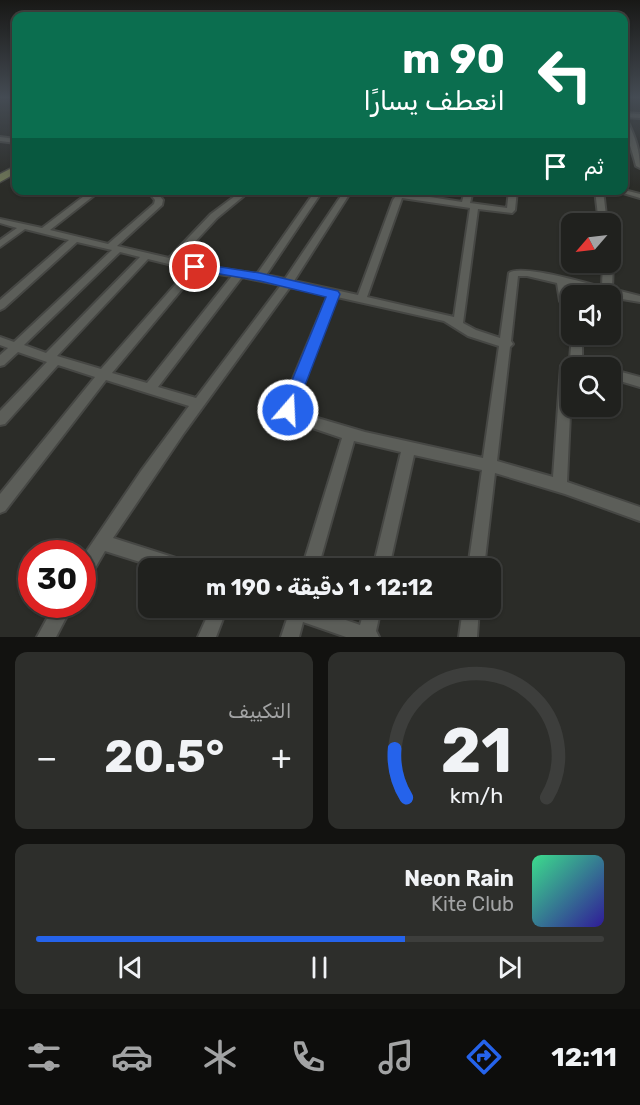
<!DOCTYPE html>
<html lang="ar">
<meta charset="utf-8">
<style>
body{margin:0;font-family:Rubik,Vazirmatn,sans-serif;background:#2d2e2b;color:#f1f3f6;direction:rtl;height:100vh;display:flex;flex-direction:column;font-size:22px;white-space:nowrap}
*{box-sizing:border-box;margin:0}
p{font-size:20px;color:#a2a3a4}
.icon{flex:none;width:33px;height:33px;fill:none;stroke:currentColor;stroke-width:2;stroke-linecap:round;stroke-linejoin:round}
.map{position:relative;height:637px;overflow:hidden;direction:ltr}
.sheet{display:flex;flex-direction:column;gap:15px;padding:15px;background:#121210;flex:1}
.sheet>*{flex:none}
.top-card{position:absolute;left:12px;top:12px;width:616px;height:183px;border-radius:12px;box-shadow:0 2px 4px #0004,0 0 0 2px #3d3e3c;direction:rtl;background:#0b6e4f;color:#fff;overflow:hidden}
.needle{width:39px;rotate:242deg}
.tools{position:absolute;left:561px;top:213px;display:grid;gap:12px}
.tools a{display:grid;place-items:center;width:60px;height:60px;border-radius:12px;background:#20211e;box-shadow:0 2px 4px #0004,0 0 0 2px #3d3e3c;font-size:30px}
.speed{position:absolute;left:18px;top:540px;display:flex;gap:12px;font-size:30px;font-weight:700;text-align:center}
.speed>*{display:grid;place-content:center;width:78px;height:78px;border-radius:50%;background:#20211e;box-shadow:0 2px 4px #0004,0 0 0 2px #3d3e3c;line-height:1}
.speed .limit{border:9px solid #d22;background:#fff;color:#111}
.pin{position:absolute;display:grid;place-items:center;width:51px;height:51px;color:#fff;margin:-26px;border:3px solid #fff;border-radius:50%;box-shadow:0 2px 6px #0007}
.me{position:absolute;width:66px;margin:-33px;rotate:19deg;stroke-linejoin:round;filter:drop-shadow(0 0 4px #0008)}
.turn{display:flex;align-items:center;gap:21px;height:126px;padding:0 24px;font-size:27px}
.turn .icon{width:78px;height:78px;stroke-width:2.5}
.turn b{display:block;font-size:42px;line-height:51px}
.then{display:flex;align-items:center;height:57px;padding:0 24px;background:#0003;gap:12px;font-size:22px}
.big{font-size:45px;font-weight:700;line-height:1.1}
.sheet .tile{flex:1;display:flex;flex-direction:column;justify-content:center;gap:9px;min-width:0;padding:0 21px;border-radius:12px;background:#2d2e2b}
.sheet .dial{align-items:center;gap:0}
.dial svg{height:156px;overflow:visible;fill:none;stroke:#3d3e3c;stroke-width:7;stroke-linecap:round;text-anchor:middle}
.dial text{fill:#f1f3f6;stroke:none}
.song{display:flex;align-items:center;gap:18px}
.cover{width:72px;height:72px;border-radius:9px;background:linear-gradient(135deg,hsl(150 70% 55%),hsl(250 70% 35%))}
.played{height:6px;border-radius:3px;background:linear-gradient(90deg,#2563eb 65%,#3d3e3c 65%)}
.keys{display:flex;justify-content:space-around;direction:ltr}
.heat{display:flex;justify-content:space-between;align-items:center;font-size:33px;direction:ltr}
.sheet .tiles{flex:1;display:grid;gap:15px;grid-template-columns:1fr 1fr}
.tile:last-child{grid-column:span 2}
.trip{position:absolute;left:138px;top:558px;width:363px;height:60px;border-radius:12px;background:#20211e;box-shadow:0 2px 4px #0004,0 0 0 2px #3d3e3c;font-weight:700;line-height:60px;text-align:center;direction:rtl}
.menu{display:flex;height:96px;justify-content:space-around;align-items:center;background:#0d0d0c;color:#a2a3a4}
.menu .icon{width:42px;height:42px}
.menu .current{color:#2563eb}
.menu b{font-size:27px;color:#f1f3f6}
.map>svg:first-child{display:block}
</style>
<div class="map">
<svg width="640" height="637" viewBox="0 0 640 637">
<rect width="100%" height="100%" fill="#2b2c28"/>
<g fill="none" stroke-linecap="round" stroke-linejoin="round">
<!-- street casing -->
<g stroke="#464744" stroke-width="4">
<path id="street" d="M624,113L640,114V118L624,117Z
M624,118L627,120C635,137 640,150 640,168L636,166C633,152 624,132 624,118Z
M0,137L16,139V143L0,141Z
M92,190H101L50,230L108,244L154,204L155,200L147,190H155L163,200L162,205L117,246L169,258L211,214L243,190H251L217,218L178,260L203,266L257,274L316,190H323L266,275L285,279L345,190H352L294,281L358,295L393,200L400,190H406L405,193L462,202L465,190H473L470,203L507,208L509,190H517L515,210L512,213L478,209L463,323L476,330L500,338L509,273C521,264 585,283 602,287L603,262H610V260L613,262L612,289L640,296V302L604,296L602,294L567,285L572,303V314H568L560,301L557,283L527,276H518L511,341L513,344L510,347L497,461L553,477L561,366L563,363L570,360L572,334H582V359L599,365L601,368H572L567,482L640,507V521L565,494L495,473L484,568H468L482,470L414,455L389,568H373L401,452L354,441L318,568H302L342,438L289,420L283,412L282,405L328,295L290,287L184,433L113,538L182,560L188,562L190,568H159L105,551L88,580L82,582V558L141,471L189,406L106,380L5,511L0,513V494L95,377L58,365L5,424L0,425V411L47,362L18,352L4,365L0,366V355L8,348L0,345V337L14,342L112,250L77,242L4,308L0,310V300L69,240L25,229L0,247V240L17,228L0,223V219L42,228ZM402,198L470,208L454,317L367,297ZM120,252L140,257L46,353L24,345ZM148,259L189,269L101,369L57,356ZM197,271L232,276L147,383L112,373ZM242,277L281,285L196,398L158,387ZM337,297L444,321L468,336L499,346L483,458L365,432L297,412L294,405Z
M595,190H603L607,224H599Z
M613,190H624L640,194V198Z
M610,369L640,377V387L610,378Z
M55,604H73L56,637H37Z
M211,608H227L216,637H198Z
M281,608H312L360,625L365,608H381L376,631L379,637H346L303,622L299,637H281L288,616L283,614Z
M463,608H479L477,637H459Z"/>
</g>
<!-- secondary casing -->
<g stroke="#464744" stroke-width="3">
<path id="secondary" d="M16,166V173L0,182V174Z"/>
</g>
<!-- street -->
<use href="#street" fill="#5c5e59" fill-rule="evenodd"/>
<!-- secondary -->
<use href="#secondary" fill="#6d7556" fill-rule="evenodd"/>
</g>
<!-- sky -->
<linearGradient id="sky" x2="0" y2="1"><stop stop-color="#181816"/><stop offset="0.52" stop-color="#444b53"/><stop offset="1" stop-color="#444b53" stop-opacity="0"/></linearGradient>
<rect width="640" height="187" fill="url(#sky)"/>
<!-- route -->
<path fill="#2563eb" stroke="#184099" stroke-width="1.5" d="M195,263L260,273L338,291L340,294L294,414L288,416L282,414L280,410L326,297L260,281L191,269V264Z"/>
</svg>
<div class="tools">
<a><svg class="needle" viewBox="-14 -14 28 28"><path d="M0-13l5 13h-10z" fill="#e53935"/><path d="M0 13l5-13h-10z" fill="#a2a3a4"/></svg></a>
<a><svg class="icon" aria-label="sound" viewBox="0 0 24 24"><path d="M4 9h4l5-4v14l-5-4H4zM17 9q2 3 0 6"/></svg></a>
<a><svg class="icon" aria-label="search" viewBox="0 0 24 24"><circle cx="10" cy="10" r="6"/><path d="M15 15l6 6"/></svg></a>
</div>
<div class="speed"><div class="limit">30</div></div>
<div class="pin" style="left:195px;top:267px;background:#d93025"><svg class="icon" aria-label="arrive" viewBox="0 0 24 24"><path d="M6 21V4h12l-3 4 3 4H6"/></svg></div>
<svg class="me" style="left:288px;top:410px" viewBox="-20 -20 40 40"><circle r="17" fill="#2563eb" stroke="#fff" stroke-width="3"/><path d="M0-11L8 9 0 5-8 9z" fill="#fff"/></svg>
<div class="trip">12:12 · 1 دقيقة · 190 m</div>
<div class="top-card">
<div class="turn"><svg class="icon" aria-label="left" viewBox="0 0 24 24"><path d="M17 20v-9H6M10 6l-5 5 5 5"/></svg><div><b>90 m</b>انعطف يسارًا</div></div>
<div class="then">ثم<svg class="icon" aria-label="arrive" viewBox="0 0 24 24"><path d="M6 21V4h12l-3 4 3 4H6"/></svg></div>
</div>
</div>
<section class="sheet">
<div class="tiles">
<div class="tile dial"><svg viewBox="0 0 100 80">
<path d="M14 69A42 42 0 1 1 86 69"/>
<path d="M14 69A42 42 0 0 1 8 44" stroke="#2563eb"/>
<text x="50" y="56" font-size="32" font-weight="700">21</text>
<text x="50" y="72" font-size="11">km/h</text>
</svg></div>
<div class="tile"><p>التكييف</p>
<div class="heat"><a>−</a><b class="big">20.5°</b><a>+</a></div>
</div>
<div class="tile">
<div class="song"><i class="cover"></i><div><b>Neon Rain</b><p>Kite Club</p></div></div>
<div class="played"></div>
<div class="keys"><svg class="icon" aria-label="previous" viewBox="0 0 24 24"><path d="M18 5L8 12l10 7zM5 5v14"/></svg><svg class="icon" aria-label="pause" viewBox="0 0 24 24"><path d="M8 5v14M16 5v14"/></svg><svg class="icon" aria-label="next" viewBox="0 0 24 24"><path d="M6 5l10 7-10 7zM19 5v14"/></svg></div>
</div>
</div>
</section>
<nav class="menu">
<b>12:11</b>
<svg class="icon current" aria-label="directions" viewBox="0 0 24 24"><path d="M12 3l9 9-9 9-9-9zM9 14v-3h6M13 9l2 2-2 2"/></svg>
<svg class="icon" aria-label="music" viewBox="0 0 24 24"><path d="M9 18V5l10-2v13"/><circle cx="6" cy="18" r="3"/><circle cx="16" cy="16" r="3"/></svg>
<svg class="icon" aria-label="phone" viewBox="0 0 24 24"><path d="M5 4h4l2 5-3 2q2 4 5 5l2-3 5 2v4C11 20 4 13 5 4z"/></svg>
<svg class="icon" aria-label="climate" viewBox="0 0 24 24"><path d="M12 3v18M4 7l16 10M4 17L20 7"/></svg>
<svg class="icon" aria-label="car" viewBox="0 0 24 24"><path d="M5 17H2v-5l4-1 3-4h7l3 4 3 1v5h-3M9 17h6M6 11h13"/><circle cx="7" cy="17" r="2"/><circle cx="17" cy="17" r="2"/></svg>
<svg class="icon" aria-label="filters" viewBox="0 0 24 24"><path d="M4 7h16M4 17h16"/><circle cx="9" cy="7" r="2"/><circle cx="15" cy="17" r="2"/></svg>
</nav>
